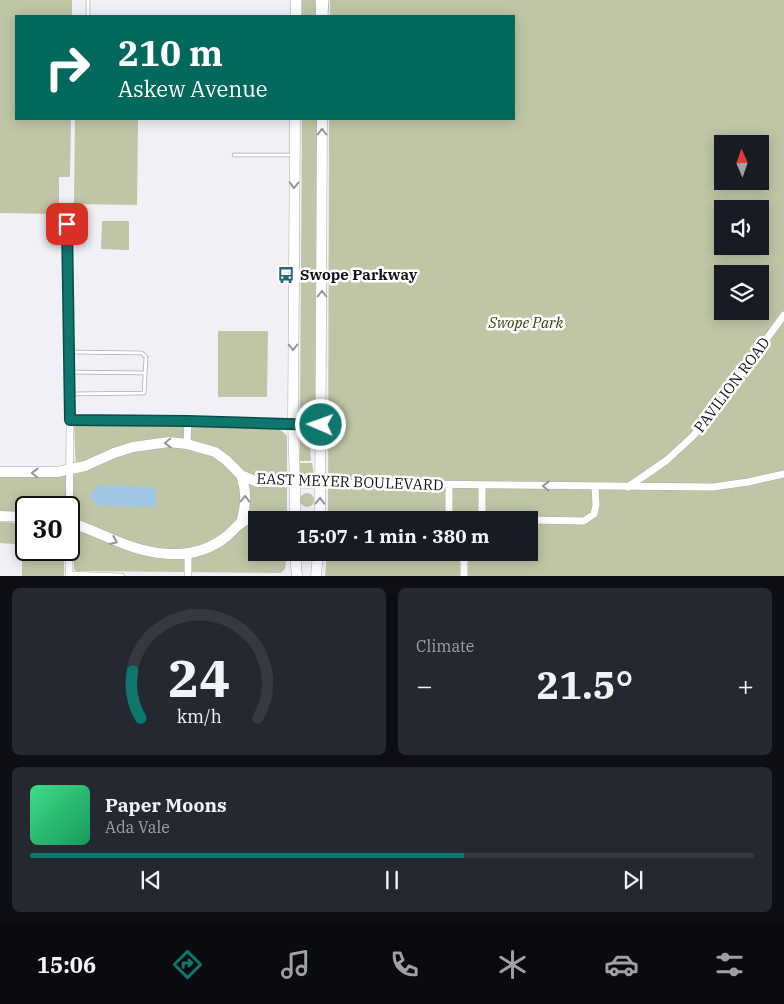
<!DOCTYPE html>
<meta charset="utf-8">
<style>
body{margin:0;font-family:"IBM Plex Serif",serif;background:#242831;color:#f1f3f6;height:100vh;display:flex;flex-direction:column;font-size:19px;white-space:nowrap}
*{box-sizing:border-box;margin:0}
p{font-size:16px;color:#9ea1a6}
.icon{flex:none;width:28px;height:28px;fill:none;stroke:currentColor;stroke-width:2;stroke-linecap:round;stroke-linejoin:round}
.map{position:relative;height:576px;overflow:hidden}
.drawer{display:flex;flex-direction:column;gap:12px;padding:12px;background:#0d0f14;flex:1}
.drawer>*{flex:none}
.hud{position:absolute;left:15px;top:15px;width:500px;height:105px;border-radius:0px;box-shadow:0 2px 12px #0003;background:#00695c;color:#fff;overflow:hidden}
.needle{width:32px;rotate:358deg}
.buttons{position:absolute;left:714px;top:135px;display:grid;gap:10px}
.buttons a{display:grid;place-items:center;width:55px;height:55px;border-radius:0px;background:#171b24;box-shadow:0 2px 12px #0003;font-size:25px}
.speed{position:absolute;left:15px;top:496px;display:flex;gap:10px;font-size:25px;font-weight:700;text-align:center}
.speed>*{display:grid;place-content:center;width:65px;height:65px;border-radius:50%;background:#171b24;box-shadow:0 2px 12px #0003;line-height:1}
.speed .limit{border:2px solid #111;border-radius:8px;background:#fff;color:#111}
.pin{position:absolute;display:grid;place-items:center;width:42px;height:42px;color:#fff;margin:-21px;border-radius:10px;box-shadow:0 2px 8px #0006}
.me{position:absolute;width:55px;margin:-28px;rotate:272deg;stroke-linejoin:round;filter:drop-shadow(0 0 4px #0008)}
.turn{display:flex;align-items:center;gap:18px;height:105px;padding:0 20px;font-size:22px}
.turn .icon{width:65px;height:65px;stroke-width:2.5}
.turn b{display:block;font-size:35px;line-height:42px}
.big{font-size:38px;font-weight:700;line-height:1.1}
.drawer .card{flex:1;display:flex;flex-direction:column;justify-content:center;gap:8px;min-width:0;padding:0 18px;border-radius:8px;background:#242831}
.drawer .dial{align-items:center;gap:0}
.dial svg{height:130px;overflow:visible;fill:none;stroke:#363941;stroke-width:7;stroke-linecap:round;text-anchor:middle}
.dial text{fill:#f1f3f6;stroke:none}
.song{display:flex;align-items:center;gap:15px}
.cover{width:60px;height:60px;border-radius:8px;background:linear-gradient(135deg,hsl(150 70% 55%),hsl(150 70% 35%))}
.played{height:5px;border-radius:2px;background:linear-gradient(90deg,#0f766e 60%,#363941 60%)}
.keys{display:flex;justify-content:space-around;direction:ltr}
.heat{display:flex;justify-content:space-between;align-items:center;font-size:28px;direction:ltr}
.drawer .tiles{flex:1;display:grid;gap:12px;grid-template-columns:1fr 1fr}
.card:last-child{grid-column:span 2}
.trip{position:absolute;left:248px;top:511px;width:290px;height:50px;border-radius:0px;background:#171b24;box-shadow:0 2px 12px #0003;font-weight:700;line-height:50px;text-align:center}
.tabs{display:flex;height:80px;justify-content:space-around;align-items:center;background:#090b0e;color:#9ea1a6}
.tabs .icon{width:35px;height:35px}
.tabs .active{color:#0f766e}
.tabs b{font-size:22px;color:#f1f3f6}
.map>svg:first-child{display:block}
</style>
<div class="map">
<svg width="784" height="577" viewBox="0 0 784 577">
<rect width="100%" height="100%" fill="#f2f0f7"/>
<!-- green -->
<path fill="#bfc6a6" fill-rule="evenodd" d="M0,0H72V16H16V119H71L70,177H59V214L0,213Z
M302,0H315L317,16H302Z
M330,0H784V576L325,577L327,553L529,552V520H328L329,119H514V16H330ZM722,144H760V181H722ZM722,209H760V246H722ZM722,274H760V311H722Z
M75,119H138L137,205L74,204Z
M302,119H317L315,411L312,415L305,416L301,414L300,407Z
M102,221H129V250L101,249Z
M218,331H268L267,397H218Z
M79,420L279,428L287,436V520H256V552L287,553L285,569L281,573L76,571L74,569L72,532L69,508H26V513L0,512V476L76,472L74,423Z
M303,436H308L310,438L311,461H300V438Z
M300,463H312L314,474H300Z
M300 500a7 7 0 1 1 14 0a7 7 0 1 1-14 0Z
M0,522L26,523V550H64V576H22V552L15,551V544L0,543Z"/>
<!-- water -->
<path fill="#9fc6e2" d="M97,485L156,487V507L97,506V503L92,501L90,496L92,491L97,489Z"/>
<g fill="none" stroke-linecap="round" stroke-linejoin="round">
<!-- service casing -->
<g stroke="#abaaaf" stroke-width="4.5">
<path id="service" d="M88,0V16
M326,16L327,0
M234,155H293
M70,352L142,353L146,357L144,393L70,394
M70,372L145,373"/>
</g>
<!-- minor casing -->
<g stroke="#abaaaf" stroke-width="8">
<path id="minor" d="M67,224L70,420L69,577
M70,420L188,421L321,425
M187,444L188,421
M321,483L713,487L748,482L784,474
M449,485V520
M482,486V520
M628,487L667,460L692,437L708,419L784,315
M320,518L444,520
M529,520L584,521L594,514L596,505L595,487
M188,553V577
M69,575L121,577
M464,577V552"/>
</g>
<!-- secondary casing -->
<g stroke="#abaaaf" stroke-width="11">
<path id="secondary" d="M321,0V16
M296,16V0
M295,119L293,424L295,483V520
M0,472H57L85,466L114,453L133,447L169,442L187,444L215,452L226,460L241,475L257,482L321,483
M0,516L26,517
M320,520L322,119
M69,522C104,533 132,553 170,554C191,555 211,549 227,536C235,529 240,521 251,518C267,514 302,518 320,518
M241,523C246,506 247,492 241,475
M295,552L297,577
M316,577L318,552"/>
</g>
<!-- service -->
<use href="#service" stroke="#fff" stroke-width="3"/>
<!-- minor -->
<use href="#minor" stroke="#fff" stroke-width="7"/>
<!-- secondary -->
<use href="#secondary" stroke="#fff" stroke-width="10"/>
</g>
<!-- one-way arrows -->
<defs><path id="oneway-chevron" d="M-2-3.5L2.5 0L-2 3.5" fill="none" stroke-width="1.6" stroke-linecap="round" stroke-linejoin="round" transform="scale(1.25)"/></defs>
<g stroke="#959596">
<use href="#oneway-chevron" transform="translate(322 132) rotate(-90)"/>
<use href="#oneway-chevron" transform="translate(294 185) rotate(91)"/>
<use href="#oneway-chevron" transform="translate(322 294) rotate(-90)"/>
<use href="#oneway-chevron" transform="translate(293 347) rotate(90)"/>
<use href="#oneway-chevron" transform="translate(168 443) rotate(179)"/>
<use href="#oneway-chevron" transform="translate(35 473) rotate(-179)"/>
<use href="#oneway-chevron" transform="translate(546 486) rotate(-179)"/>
<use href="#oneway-chevron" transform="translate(245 499) rotate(-89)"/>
<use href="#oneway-chevron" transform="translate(320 501) rotate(-89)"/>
<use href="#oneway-chevron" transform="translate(114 541) rotate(23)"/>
</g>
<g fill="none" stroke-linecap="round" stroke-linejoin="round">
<!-- route casing -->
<g stroke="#0a4d48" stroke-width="12">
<path id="route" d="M67,224L70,420L188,421L321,425"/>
</g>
<!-- route -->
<use href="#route" stroke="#0f766e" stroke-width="9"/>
</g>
<!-- icons -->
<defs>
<g id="bus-bare" transform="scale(1.35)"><path d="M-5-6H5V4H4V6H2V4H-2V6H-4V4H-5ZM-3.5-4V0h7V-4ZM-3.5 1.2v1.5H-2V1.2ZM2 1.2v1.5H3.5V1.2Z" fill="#236779" stroke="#fff" stroke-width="2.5" paint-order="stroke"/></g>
</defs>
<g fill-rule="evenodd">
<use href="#bus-bare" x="286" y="275"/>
</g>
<g text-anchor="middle" stroke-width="5" stroke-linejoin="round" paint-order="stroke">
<!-- poi labels -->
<g font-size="15" font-weight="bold" fill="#141416" stroke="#fff" text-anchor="start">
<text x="300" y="280">Swope Parkway</text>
</g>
<!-- park labels -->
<g font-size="15" font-style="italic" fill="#383e0d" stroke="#fff">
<text x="526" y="328">Swope Park</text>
</g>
<!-- street labels -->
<g font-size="15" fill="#141416" stroke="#fff">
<text transform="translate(732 385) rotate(-53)" y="5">PAVILION ROAD</text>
<text transform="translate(350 482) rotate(2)" y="5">EAST MEYER BOULEVARD</text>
</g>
</g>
</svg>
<div class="buttons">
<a><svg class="needle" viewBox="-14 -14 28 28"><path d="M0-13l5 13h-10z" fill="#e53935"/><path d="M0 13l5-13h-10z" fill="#9ea1a6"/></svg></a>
<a><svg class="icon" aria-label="sound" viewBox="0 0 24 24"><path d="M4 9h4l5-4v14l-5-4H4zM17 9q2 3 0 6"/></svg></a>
<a><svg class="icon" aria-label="layers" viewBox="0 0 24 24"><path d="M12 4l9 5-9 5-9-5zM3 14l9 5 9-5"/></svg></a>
</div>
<div class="speed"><div class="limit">30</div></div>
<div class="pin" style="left:67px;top:224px;background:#d93025"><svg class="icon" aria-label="arrive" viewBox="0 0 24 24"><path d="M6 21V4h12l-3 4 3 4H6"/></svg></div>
<svg class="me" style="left:321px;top:425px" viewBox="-20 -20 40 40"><circle r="17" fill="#0f766e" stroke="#fff" stroke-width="3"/><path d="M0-11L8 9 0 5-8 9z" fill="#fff"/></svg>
<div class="trip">15:07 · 1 min · 380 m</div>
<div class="hud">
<div class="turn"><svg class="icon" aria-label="right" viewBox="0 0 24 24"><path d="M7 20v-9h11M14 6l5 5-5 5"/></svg><div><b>210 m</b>Askew Avenue</div></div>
</div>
</div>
<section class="drawer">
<div class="tiles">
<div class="card dial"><svg viewBox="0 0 100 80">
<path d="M14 69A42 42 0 1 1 86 69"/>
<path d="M14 69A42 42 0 0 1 9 40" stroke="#0f766e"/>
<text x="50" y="56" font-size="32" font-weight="700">24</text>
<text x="50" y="72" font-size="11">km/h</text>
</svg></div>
<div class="card"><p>Climate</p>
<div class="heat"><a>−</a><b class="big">21.5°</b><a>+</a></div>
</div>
<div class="card">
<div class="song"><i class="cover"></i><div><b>Paper Moons</b><p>Ada Vale</p></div></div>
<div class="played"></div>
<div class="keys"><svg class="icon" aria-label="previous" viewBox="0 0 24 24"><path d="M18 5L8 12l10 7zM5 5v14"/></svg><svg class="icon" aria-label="pause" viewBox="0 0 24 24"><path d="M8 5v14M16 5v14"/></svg><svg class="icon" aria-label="next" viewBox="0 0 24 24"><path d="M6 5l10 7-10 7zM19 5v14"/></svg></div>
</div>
</div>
</section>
<nav class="tabs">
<b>15:06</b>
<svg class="icon active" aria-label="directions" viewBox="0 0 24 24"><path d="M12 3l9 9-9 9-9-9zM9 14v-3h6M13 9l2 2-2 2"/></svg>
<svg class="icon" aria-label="music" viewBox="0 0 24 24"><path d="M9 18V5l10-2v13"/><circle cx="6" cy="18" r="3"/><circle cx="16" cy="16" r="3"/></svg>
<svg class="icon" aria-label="phone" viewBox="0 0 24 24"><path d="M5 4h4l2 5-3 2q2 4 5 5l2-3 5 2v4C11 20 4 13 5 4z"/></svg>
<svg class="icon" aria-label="climate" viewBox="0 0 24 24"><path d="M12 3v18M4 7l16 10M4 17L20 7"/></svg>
<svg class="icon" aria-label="car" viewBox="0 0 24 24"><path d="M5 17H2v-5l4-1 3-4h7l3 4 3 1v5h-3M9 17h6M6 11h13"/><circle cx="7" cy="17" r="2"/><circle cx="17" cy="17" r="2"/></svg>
<svg class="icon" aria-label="filters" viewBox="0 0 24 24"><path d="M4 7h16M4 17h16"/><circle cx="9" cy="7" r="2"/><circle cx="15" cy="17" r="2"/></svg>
</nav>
